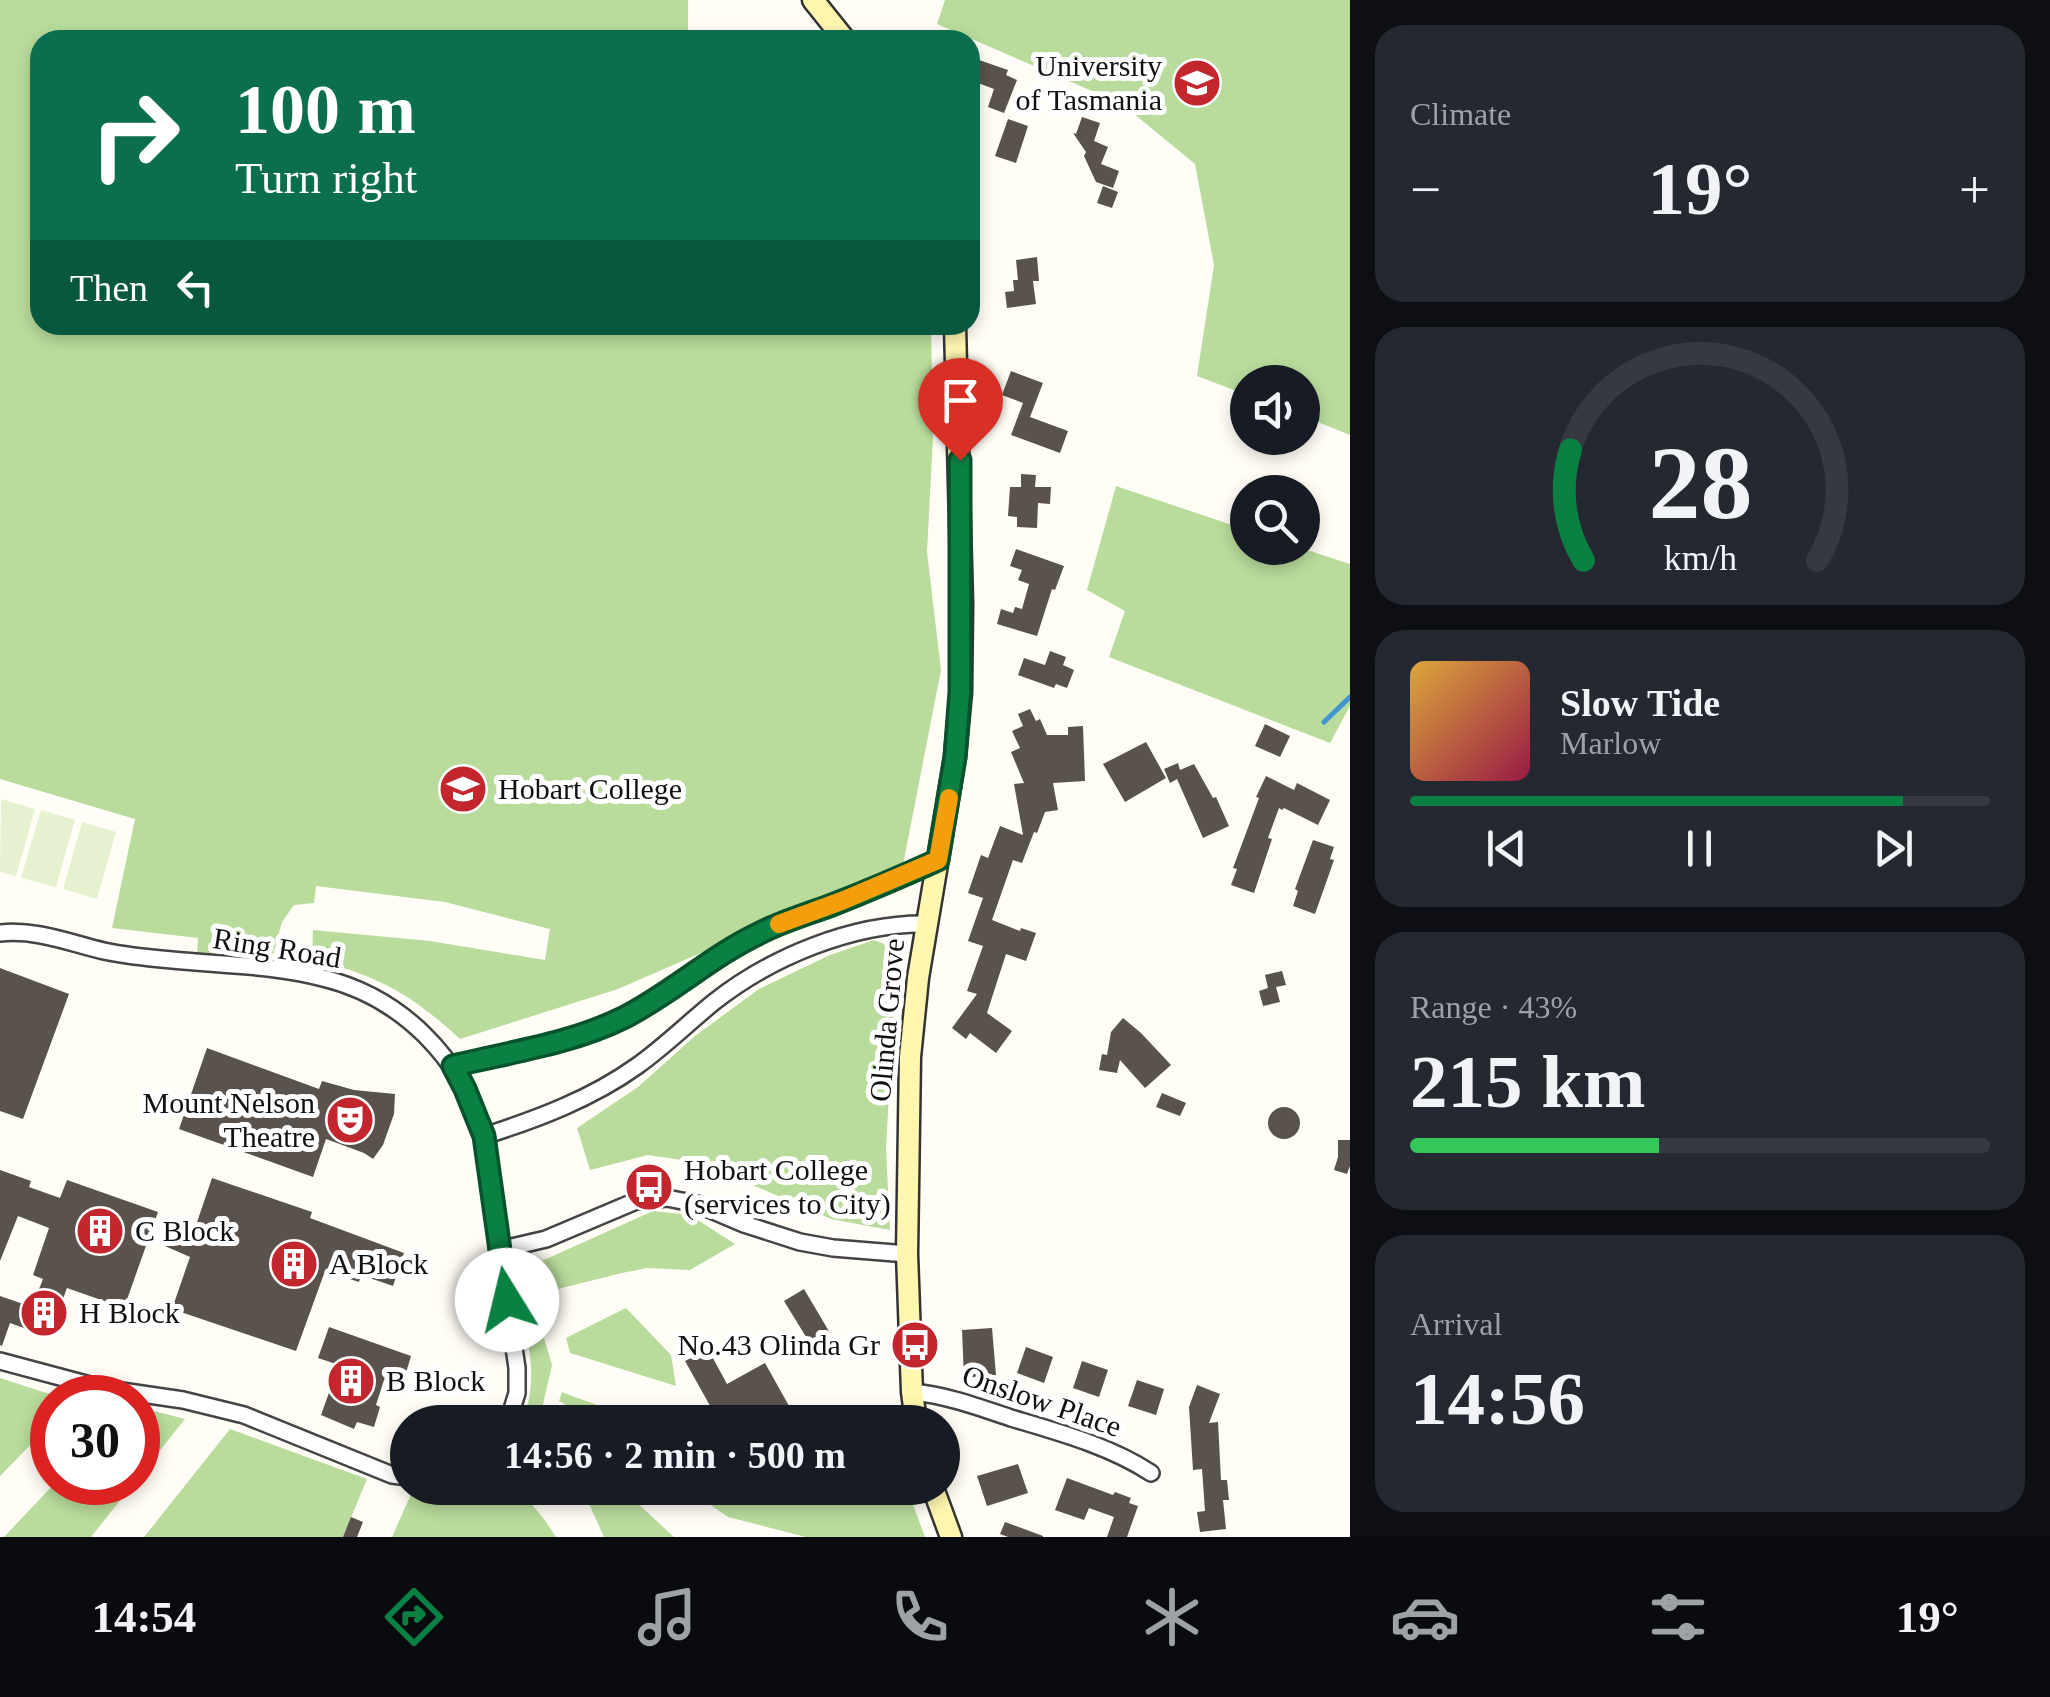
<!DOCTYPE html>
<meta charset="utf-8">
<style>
body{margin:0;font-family:Georgia,serif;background:#242831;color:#f1f3f6;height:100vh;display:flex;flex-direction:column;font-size:38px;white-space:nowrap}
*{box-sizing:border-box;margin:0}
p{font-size:32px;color:#9ea1a6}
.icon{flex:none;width:55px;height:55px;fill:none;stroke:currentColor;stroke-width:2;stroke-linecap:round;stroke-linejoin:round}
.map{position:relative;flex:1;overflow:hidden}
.sheet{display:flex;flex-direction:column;gap:25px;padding:25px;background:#0d0f14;width:700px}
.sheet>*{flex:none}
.banner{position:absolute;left:30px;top:30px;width:950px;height:305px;border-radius:30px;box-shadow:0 5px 15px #0003;background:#0b6e4f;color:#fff;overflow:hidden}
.tools{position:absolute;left:1230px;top:365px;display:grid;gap:20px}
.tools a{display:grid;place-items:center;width:90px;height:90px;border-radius:50%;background:#171b24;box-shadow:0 5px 15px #0003;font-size:50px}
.speed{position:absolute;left:30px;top:1375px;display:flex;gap:20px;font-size:50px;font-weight:700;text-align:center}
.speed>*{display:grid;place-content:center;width:130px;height:130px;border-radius:50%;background:#171b24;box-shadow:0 5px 15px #0003;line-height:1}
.speed .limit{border:15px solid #d22;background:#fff;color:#111}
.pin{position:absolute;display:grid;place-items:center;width:85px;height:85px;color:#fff;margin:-102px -42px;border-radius:50% 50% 50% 0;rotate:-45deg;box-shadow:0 0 10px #0007}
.pin .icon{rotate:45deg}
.me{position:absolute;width:110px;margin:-55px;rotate:351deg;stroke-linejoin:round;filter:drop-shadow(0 0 8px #0008)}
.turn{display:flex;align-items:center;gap:35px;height:210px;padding:0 40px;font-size:45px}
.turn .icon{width:130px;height:130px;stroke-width:2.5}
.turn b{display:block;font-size:70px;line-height:85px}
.then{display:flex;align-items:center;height:95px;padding:0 40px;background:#0003;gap:20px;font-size:38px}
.big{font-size:75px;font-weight:600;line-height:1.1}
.sheet .widget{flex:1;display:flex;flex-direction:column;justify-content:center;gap:15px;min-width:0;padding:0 35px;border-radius:30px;background:#242831}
.sheet .dial{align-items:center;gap:0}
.dial svg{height:260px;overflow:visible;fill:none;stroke:#363941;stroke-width:7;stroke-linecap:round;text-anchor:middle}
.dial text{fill:#f1f3f6;stroke:none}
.song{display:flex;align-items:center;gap:30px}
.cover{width:120px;height:120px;border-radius:15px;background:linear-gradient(135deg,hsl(40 70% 55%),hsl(340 70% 35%))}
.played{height:10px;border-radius:5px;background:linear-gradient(90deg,#0b8043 85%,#363941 85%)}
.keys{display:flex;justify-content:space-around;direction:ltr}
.heat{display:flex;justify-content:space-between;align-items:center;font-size:55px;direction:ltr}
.charge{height:15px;border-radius:8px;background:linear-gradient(90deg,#34c759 43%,#363941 0)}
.trip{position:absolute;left:390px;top:1405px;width:570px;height:100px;border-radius:50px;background:#171b24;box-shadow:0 5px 15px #0003;font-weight:600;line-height:100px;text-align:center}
.menu{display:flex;height:160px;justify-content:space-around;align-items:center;background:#090b0e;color:#9ea1a6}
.menu .icon{width:70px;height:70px}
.menu .current{color:#0b8043}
.menu b{font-size:45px;color:#f1f3f6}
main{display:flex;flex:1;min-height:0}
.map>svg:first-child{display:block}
</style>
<main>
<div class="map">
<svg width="1350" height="1537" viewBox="0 0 1350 1537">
<rect width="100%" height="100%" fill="#fffdf5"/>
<!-- forest -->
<path fill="#b9dc9c" d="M0,0H688V40H40V325H931L933,437L927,552L941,670L903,865L618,989L460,1039C410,993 378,976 312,959L313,930L430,941L545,960L550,929L445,902L316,886L314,903L294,905L282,922L272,958L197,953L198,938L112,928L135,819L0,779Z
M945,0H1350V435L1303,416L1302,382H1248L1247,395L1197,376L1214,265L1195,164L1122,104L937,24Z
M1116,486L1247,530L1248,548H1301L1350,564V706L1330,743L1109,657L1125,611L1087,590Z
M874,940L897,949L886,1148L890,1230L831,1219L702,1163L648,1155L590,1170L577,1128L638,1087L695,1036L759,989L830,955Z
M653,1211L690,1215L735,1244L690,1270L647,1268L622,1273L558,1289L522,1304L515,1273Z
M626,1308L671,1355L676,1386L570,1353L566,1338Z
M544,1338L552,1365L539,1422H524C531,1393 534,1374 528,1344Z
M0,1378L59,1397L52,1398V1423L0,1476Z
M562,1392L572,1396L645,1422H597L559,1401Z
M138,1407L185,1419L138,1478Z
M230,1429L367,1479L343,1537H144Z
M56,1482H134V1483L91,1537H4Z
M456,1488H518L544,1519L556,1537H392L411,1494Z
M579,1488H621L674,1537H604L590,1506Z
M686,1488H907L925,1537H806L728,1517Z"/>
<!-- pitch -->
<path fill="#e6f2cf" d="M1,799L35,809L16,876L0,872Z
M41,810L75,820L56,887L21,878Z
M82,822L116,832L97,899L63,889Z"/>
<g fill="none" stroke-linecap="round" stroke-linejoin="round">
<!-- stream -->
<path stroke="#3f96cf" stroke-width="5" d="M1324,722L1350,697"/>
</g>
<!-- building -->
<path fill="#5a524d" d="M979,60L1008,70L1006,75L1017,80L1004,113L988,107L994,89L970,80Z
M1082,117L1100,123L1094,141L1108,147L1101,164L1119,171L1113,188L1096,182L1084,156L1086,152L1073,133L1076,134Z
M1008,119L1028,126L1016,163L995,156Z
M1103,186L1118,192L1112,208L1097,203Z
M1037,257L1039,281H1033L1036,304L1007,308L1005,292L1014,291L1013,280H1018L1016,260Z
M1011,371L1043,383L1030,417L1068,431L1060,453L1011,435L1023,403L1002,395Z
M1021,474L1036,475L1035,487H1051L1050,504L1038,503L1037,528L1017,527V517L1008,516L1010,487H1021Z
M1016,549L1064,566L1055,590L1052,589L1037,636L997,624L1001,609L1013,613L1015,607L1022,609L1029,584L1018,580L1022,570L1010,566Z
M1050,651L1066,657L1063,665L1074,670L1067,688L1056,684L1054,688L1018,675L1024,658L1045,665Z
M1030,709L1036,721L1040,719L1047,735H1068V727L1083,726L1085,781L1053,783L1058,810L1045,812L1037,833L1034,832L1022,863L1013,860L992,920L1020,931L1021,928L1036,933L1026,961L1006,954L987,1013L1012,1031L996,1053L970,1033L966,1039L952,1028L977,994L967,991L983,946L968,941L983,898L968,893L981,855L988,858L1000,826L1023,835L1014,784L1024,783L1011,752L1020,748L1012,731L1023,726L1018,714Z
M1265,724L1290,736L1280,757L1255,746Z
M1146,742L1166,778L1125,802L1103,764Z
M1178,763L1180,770L1194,764L1213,798L1216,797L1229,826L1203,838L1177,779L1170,783L1164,769Z
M1266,776L1294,790L1297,783L1330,800L1318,825L1284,808L1282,810L1279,808L1268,838L1272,839L1254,893L1231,885L1237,869L1233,868L1259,798L1256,797Z
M1313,840L1334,847L1330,859L1334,860L1315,914L1293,906L1298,891L1295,889Z
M0,968L69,994L23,1119L0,1111Z
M1282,971L1286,985L1276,987L1280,1002L1263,1006L1259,991L1268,988L1265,975Z
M1123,1018L1141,1033L1171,1065L1145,1088L1120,1060L1117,1073L1099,1070L1102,1054L1107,1055L1111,1032Z
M207,1048L319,1089L322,1081L354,1090L395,1094L394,1114L383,1145L373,1159L364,1153L326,1139L313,1177L179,1129Z
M1162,1093L1186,1103L1180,1116L1156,1107Z
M1268 1123a16 16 0 1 1 32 0a16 16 0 1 1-32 0Z
M1338,1140H1350V1166L1347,1174L1334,1170L1338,1157Z
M0,1170L31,1181L29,1187L60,1198L67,1180L158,1212L124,1308L67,1288L49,1337L10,1323L2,1346L0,1345V1296L32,1307L43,1279L33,1275L49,1228L18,1216L0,1261Z
M212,1178L312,1212L310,1218L404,1253L393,1286L361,1275L359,1282L325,1271L296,1351L172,1309L190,1257L165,1246L192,1237Z
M804,1289L830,1333L811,1345L784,1301Z
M329,1327L411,1356L402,1386L384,1380L376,1405L380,1407L374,1427L357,1422L354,1429L321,1415L339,1365L318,1358Z
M992,1328L996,1375L964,1378L962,1330Z
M1026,1347L1053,1357L1044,1383L1017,1373Z
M708,1349L727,1384L765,1363L798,1422H711L706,1414L713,1411L685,1361Z
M1082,1361L1108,1370L1099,1397L1073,1388Z
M1137,1380L1164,1389L1156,1415L1128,1406Z
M1197,1385L1220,1394L1209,1423L1218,1422L1221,1480H1227L1229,1500H1223L1226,1529L1200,1532L1197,1512L1205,1511L1202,1469L1193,1470L1189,1407Z
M1018,1464L1028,1493L987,1506L977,1476Z
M1067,1478L1113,1495L1115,1492L1131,1498L1129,1503L1138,1506L1127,1537H1107L1114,1517L1089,1508L1084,1520L1055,1510Z
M351,1517L363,1522L357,1537H343Z
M1005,1522L1043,1536V1537H1008L1000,1534Z"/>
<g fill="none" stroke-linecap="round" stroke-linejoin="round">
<!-- street casing -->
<g stroke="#444" stroke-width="20">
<path id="street" d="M0,933C36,929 70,943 104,951C127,956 149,958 172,960C221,965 275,965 323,978C401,997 462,1058 483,1135C491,1164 492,1196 496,1225C503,1273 510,1320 517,1368V1393L508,1422
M453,1066C510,1052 571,1044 624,1017C671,994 710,959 756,934L938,860
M484,1136C537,1119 591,1099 637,1066C664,1047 688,1023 714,1002C771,957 853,923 926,924
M499,1250L546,1239L636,1201L667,1198L697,1204L744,1224L800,1242L833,1248L907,1254
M0,1361L101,1388L183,1400L244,1415L392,1475L408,1477
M912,1392C946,1395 978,1407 1011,1418C1058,1432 1110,1446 1151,1473"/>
</g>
<!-- secondary casing -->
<g stroke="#333" stroke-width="25">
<path id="secondary" d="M813,0L845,40
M916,1422L912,1392L907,1254L910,1057L918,978L955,757L961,692L962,604L955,325
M933,1488L951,1537"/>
</g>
<!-- street -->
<use href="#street" stroke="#fff" stroke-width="15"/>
<!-- secondary -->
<use href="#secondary" stroke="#fff6b0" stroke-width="20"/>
</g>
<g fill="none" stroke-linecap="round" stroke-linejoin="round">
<!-- route casing -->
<g stroke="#07532c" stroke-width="25">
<path id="route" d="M507,1300L484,1136L465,1089L453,1066C510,1052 570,1044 623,1018C671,994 711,956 760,933C783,921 808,914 832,905C868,891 903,876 938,860L955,757L960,692V460"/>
</g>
<!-- route -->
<use href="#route" stroke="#0b8043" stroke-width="18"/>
<!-- slow -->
<path stroke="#f59e0b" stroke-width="18" d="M779,924L844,900L938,860L949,798"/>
</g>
<!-- icons -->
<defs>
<g id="university-disc" transform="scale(2.5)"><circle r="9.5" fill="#c4262e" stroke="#fff"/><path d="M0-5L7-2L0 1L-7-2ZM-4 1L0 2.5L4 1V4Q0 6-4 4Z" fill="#fff"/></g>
<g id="school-disc" transform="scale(2.5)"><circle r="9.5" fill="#c4262e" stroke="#fff"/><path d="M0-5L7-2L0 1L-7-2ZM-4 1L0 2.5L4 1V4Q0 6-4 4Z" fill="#fff"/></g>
<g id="theatre-disc" transform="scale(2.5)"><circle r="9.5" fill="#c4262e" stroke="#fff"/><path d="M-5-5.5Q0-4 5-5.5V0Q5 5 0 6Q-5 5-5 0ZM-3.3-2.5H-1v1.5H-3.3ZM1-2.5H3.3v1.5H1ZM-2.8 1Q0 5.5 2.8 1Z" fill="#fff"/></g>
<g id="bus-disc" transform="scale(2.5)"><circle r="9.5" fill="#c4262e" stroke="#fff"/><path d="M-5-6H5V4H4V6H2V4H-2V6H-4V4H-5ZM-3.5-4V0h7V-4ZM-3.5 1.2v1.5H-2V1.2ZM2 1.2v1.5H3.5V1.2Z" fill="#fff"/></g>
<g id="building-disc" transform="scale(2.5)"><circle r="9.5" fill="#c4262e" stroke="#fff"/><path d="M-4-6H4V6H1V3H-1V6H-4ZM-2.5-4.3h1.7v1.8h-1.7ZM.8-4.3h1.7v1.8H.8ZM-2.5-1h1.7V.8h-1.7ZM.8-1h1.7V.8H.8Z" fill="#fff"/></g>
</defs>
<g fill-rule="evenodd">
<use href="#university-disc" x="1197" y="83"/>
<use href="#school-disc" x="463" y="789"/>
<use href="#theatre-disc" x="350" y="1120"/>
<use href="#bus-disc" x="649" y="1187"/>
<use href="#building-disc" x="100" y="1231"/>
<use href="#building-disc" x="294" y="1264"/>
<use href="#building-disc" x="44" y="1313"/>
<use href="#bus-disc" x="915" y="1345"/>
<use href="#building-disc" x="351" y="1381"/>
</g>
<g text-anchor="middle" stroke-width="10" stroke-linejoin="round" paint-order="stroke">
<!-- poi labels -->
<g font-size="30" fill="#111" stroke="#fff" text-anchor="start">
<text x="1162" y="76" text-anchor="end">University<tspan x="1162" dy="34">of Tasmania</tspan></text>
<text x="498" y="799">Hobart College</text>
<text x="315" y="1113" text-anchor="end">Mount Nelson<tspan x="315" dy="34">Theatre</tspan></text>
<text x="684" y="1180">Hobart College<tspan x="684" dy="34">(services to City)</tspan></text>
<text x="135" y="1241">C Block</text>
<text x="329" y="1274">A Block</text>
<text x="79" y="1323">H Block</text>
<text x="880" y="1355" text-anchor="end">No.43 Olinda Gr</text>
<text x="386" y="1391">B Block</text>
</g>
<!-- street labels -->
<g font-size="30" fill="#111" stroke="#fff">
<text transform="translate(277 948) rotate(9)" y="10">Ring Road</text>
<text transform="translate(887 1020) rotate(-85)" y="10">Olinda Grove</text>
<text transform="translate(1042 1401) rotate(19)" y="10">Onslow Place</text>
</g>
</g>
</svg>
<div class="tools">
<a><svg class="icon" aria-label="sound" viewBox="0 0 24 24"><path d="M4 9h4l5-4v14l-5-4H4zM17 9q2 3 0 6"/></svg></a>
<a><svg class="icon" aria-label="search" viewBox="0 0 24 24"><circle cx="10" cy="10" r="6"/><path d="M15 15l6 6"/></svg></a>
</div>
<div class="speed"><div class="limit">30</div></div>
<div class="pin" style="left:960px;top:460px;background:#d93025"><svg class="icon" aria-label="arrive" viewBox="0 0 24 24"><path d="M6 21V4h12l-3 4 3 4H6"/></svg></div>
<svg class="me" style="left:507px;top:1300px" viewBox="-20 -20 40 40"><circle r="19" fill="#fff"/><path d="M0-13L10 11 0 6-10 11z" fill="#0b8043"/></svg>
<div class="trip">14:56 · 2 min · 500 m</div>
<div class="banner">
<div class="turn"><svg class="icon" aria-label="right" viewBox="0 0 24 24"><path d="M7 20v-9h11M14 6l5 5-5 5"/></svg><div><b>100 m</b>Turn right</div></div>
<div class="then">Then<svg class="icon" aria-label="left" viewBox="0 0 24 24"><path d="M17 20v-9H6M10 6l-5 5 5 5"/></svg></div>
</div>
</div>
<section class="sheet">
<div class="widget"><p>Climate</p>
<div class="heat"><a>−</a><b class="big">19°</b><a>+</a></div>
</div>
<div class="widget dial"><svg viewBox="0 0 100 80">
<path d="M14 69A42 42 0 1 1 86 69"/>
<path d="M14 69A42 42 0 0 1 10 35" stroke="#0b8043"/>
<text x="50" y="56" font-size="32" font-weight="700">28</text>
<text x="50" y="72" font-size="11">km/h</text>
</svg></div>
<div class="widget">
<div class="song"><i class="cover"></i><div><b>Slow Tide</b><p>Marlow</p></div></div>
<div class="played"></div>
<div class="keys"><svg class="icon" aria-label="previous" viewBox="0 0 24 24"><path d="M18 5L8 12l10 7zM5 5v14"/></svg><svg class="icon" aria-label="pause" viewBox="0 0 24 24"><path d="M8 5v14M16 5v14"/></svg><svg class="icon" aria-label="next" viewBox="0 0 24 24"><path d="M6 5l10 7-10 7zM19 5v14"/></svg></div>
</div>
<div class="widget"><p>Range · 43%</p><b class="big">215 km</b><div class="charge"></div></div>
<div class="widget"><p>Arrival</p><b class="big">14:56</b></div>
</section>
</main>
<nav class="menu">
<b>14:54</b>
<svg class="icon current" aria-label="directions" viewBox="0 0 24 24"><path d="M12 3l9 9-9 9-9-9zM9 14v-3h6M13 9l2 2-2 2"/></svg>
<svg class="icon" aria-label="music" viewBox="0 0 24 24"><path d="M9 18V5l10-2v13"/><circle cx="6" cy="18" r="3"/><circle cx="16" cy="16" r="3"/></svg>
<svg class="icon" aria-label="phone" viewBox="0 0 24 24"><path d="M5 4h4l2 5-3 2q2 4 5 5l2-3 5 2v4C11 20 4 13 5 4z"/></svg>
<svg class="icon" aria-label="climate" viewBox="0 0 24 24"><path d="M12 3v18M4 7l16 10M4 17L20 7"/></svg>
<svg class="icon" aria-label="car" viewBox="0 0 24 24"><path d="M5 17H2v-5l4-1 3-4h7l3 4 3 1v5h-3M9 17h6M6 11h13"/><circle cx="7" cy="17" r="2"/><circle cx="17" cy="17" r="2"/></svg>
<svg class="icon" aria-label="filters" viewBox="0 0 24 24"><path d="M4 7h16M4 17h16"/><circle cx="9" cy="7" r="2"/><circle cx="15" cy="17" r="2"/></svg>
<b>19°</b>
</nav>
